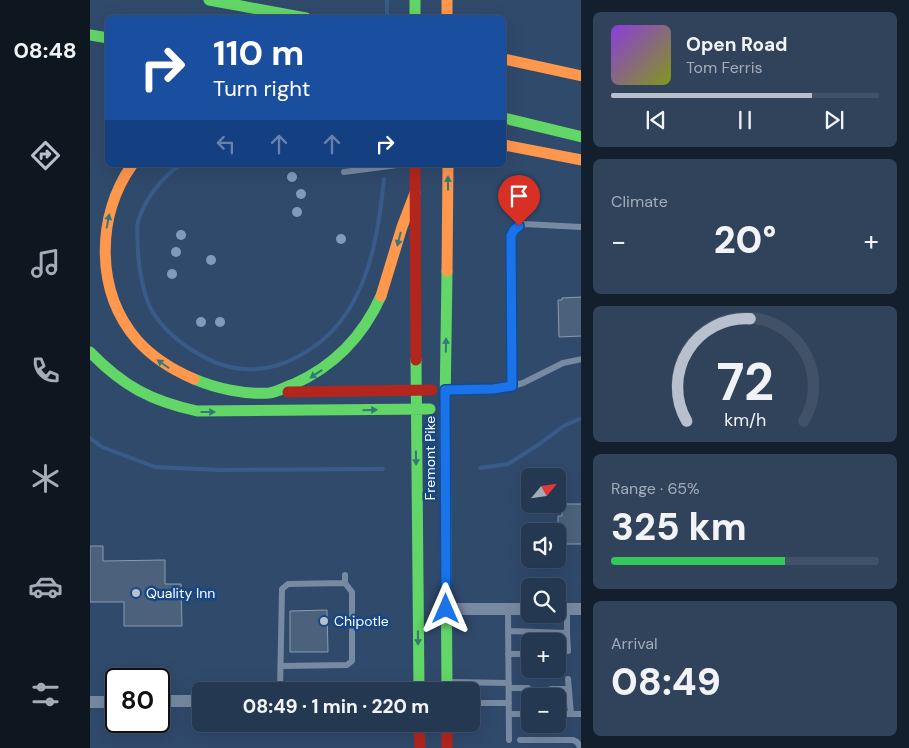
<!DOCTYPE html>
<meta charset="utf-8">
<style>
body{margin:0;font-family:"DM Sans",sans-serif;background:#30435b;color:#f1f3f6;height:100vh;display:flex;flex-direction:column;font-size:19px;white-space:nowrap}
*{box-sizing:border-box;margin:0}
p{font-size:16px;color:#a3acb7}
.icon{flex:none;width:28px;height:28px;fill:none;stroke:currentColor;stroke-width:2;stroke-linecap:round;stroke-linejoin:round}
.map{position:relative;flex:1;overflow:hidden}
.sheet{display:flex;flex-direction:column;gap:12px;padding:12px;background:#141f2d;width:328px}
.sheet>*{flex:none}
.top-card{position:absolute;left:15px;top:15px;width:401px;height:152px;border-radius:8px;box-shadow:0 5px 20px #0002,0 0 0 1px #415268;background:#1a4fa0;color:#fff;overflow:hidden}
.needle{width:32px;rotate:61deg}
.buttons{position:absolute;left:431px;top:468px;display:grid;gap:10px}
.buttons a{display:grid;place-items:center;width:45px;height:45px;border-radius:8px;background:#243851;box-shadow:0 5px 20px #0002,0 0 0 1px #415268;font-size:25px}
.speed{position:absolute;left:15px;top:668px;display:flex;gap:10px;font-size:25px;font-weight:700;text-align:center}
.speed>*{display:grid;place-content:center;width:65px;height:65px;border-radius:50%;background:#243851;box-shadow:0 5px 20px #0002,0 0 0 1px #415268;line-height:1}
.speed .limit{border:2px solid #111;border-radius:8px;background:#fff;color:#111}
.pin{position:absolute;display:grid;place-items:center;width:42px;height:42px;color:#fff;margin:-51px -21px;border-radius:50% 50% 50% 0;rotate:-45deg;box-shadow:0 0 5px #0007}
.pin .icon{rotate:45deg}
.me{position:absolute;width:55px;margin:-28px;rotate:0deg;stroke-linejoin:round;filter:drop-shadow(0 0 4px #0008)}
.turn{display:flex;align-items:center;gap:18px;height:105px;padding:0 25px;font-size:22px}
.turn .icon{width:65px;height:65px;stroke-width:2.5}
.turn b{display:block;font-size:35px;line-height:42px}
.lanes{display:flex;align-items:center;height:48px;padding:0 25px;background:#0003;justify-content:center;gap:25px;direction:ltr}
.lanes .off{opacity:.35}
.big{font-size:38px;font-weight:800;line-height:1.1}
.sheet .card{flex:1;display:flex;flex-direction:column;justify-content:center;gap:8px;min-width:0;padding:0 18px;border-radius:8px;background:#30435b}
.sheet .dial{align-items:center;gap:0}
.dial svg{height:130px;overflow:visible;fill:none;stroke:#415268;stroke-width:7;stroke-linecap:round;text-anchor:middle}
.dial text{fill:#f1f3f6;stroke:none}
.song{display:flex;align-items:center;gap:15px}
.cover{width:60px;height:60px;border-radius:8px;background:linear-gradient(135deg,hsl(270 70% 55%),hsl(70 70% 35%))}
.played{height:5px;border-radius:2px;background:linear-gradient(90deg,#b7c0cc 75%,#415268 75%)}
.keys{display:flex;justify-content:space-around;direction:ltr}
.heat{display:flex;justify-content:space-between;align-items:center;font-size:28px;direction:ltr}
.charge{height:8px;border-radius:4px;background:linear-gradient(90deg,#34c759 65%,#415268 0)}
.trip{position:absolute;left:102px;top:682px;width:288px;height:50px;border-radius:8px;background:#243851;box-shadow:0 5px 20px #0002,0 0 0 1px #415268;font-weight:800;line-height:50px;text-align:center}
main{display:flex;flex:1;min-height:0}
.dock{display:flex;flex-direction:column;width:90px;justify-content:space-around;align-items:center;background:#0e1620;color:#a3acb7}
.dock .icon{width:35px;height:35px}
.dock .active{color:#b7c0cc}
.dock b{font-size:22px;color:#f1f3f6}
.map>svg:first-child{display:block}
</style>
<main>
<nav class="dock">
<b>08:48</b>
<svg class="icon active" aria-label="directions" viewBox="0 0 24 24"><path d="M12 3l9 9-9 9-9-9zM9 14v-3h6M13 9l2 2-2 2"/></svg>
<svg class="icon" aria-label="music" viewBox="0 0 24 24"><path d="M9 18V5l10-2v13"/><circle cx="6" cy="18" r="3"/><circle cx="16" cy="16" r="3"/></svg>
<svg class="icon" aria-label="phone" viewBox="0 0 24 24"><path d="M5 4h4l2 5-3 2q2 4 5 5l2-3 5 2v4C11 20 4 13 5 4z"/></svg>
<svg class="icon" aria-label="climate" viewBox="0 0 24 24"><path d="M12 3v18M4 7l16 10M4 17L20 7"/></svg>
<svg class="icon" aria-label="car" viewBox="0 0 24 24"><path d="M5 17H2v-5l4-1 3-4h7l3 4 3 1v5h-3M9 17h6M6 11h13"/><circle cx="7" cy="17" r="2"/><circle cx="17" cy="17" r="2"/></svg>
<svg class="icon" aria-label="filters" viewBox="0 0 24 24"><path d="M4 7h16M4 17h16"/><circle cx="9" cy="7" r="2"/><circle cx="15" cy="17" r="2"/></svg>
</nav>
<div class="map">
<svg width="492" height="748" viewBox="0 0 492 748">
<rect width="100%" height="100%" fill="#304a6c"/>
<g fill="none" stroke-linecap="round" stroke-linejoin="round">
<!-- stream -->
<path stroke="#385b88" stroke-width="4" d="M297,0V18
M90,165C72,177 54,200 48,222C46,232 48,242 48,252C49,269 53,292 60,307C68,323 82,336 96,346C113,358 134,368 155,369C190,372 229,349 250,322C281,283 289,228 294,179
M0,438L12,447L65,467L130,470L293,469
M390,468L418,464L448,445L475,425L492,418"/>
</g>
<!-- building -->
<path fill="#4c627c" stroke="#8a9ab0" d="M492,297V336L469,337L468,300H472V298Z
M472,504H492V544H472V534H468V516H472Z
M0,546H13V561L75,560V584H91L92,626H34V602H0Z
M237,610L238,652H200V611Z"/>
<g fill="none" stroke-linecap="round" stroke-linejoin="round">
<!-- lane -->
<path stroke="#768aa2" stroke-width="6" d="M254,172L307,165
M422,386L421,236L424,230L434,224L492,227
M359,390L403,389L422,386L433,383L473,363L492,359
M418,609L419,740
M419,631L477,633V609
M477,633L478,651
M418,654H438
M191,666L257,665L262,661V592L255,583
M478,679L481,714
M362,682L419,683
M419,688H438
M461,689H479
M190,691L192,589L198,584L255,583V575
M381,703H419
M419,714H440
M468,714H492
M430,740H483L487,742L491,748"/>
<!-- street -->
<path stroke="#768aa2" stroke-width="12" d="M356,609H440
M468,609H492
M69,701H111
M0,702H26"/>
<!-- fast -->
<path stroke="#63d668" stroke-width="11" d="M119,0L216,18
M325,0V18
M0,35L18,38
M414,118L492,137
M357,271L355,409L357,691
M0,352C33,386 61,401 107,411L340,409
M326,360L329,691
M104,379C125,388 155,395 179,393C188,392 195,387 204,384C244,366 273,336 291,296"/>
<!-- slow -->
<path stroke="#ff974d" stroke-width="11" d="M357,0V18
M414,59L492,76
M414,145L492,160
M42,165C6,216 5,291 47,340C63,358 83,370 104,379
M357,271L358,165
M291,296L312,227L325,193"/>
<!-- jam -->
<path stroke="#b3261e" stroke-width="11" d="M325,165L326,360
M198,392L342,390
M329,724L330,748
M357,724V748"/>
</g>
<!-- trees -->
<g fill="#7f9aba">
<circle cx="202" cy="177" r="5"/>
<circle cx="211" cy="194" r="5"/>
<circle cx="207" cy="212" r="5"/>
<circle cx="91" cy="235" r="5"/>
<circle cx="251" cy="239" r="5"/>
<circle cx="86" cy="252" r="5"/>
<circle cx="121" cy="260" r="5"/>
<circle cx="82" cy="274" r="5"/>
<circle cx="111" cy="322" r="5"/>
<circle cx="130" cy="322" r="5"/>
</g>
<!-- one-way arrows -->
<defs><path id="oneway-solid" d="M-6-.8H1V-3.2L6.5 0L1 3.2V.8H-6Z" transform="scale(1.25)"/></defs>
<g fill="#32797b">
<use href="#oneway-solid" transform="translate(358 183) rotate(-90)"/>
<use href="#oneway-solid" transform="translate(18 221) rotate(-79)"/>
<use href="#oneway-solid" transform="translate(309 239) rotate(104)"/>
<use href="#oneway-solid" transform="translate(356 345) rotate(-89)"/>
<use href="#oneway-solid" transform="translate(73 364) rotate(-145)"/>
<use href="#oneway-solid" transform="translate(226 374) rotate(147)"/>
<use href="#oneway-solid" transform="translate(280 410) rotate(-1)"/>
<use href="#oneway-solid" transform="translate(118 412)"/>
<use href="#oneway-solid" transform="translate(326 458) rotate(89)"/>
<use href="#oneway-solid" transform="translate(328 638) rotate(89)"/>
</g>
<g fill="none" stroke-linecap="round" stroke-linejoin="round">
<!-- route casing -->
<g stroke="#114b97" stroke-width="12">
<path id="route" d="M356,609L355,390L403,389L422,386L421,236L424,230L429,226"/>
</g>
<!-- route -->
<use href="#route" stroke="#1a73e8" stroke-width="9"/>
</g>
<!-- markers -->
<g fill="#b7c0cc" stroke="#174785" stroke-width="2">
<circle cx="46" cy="593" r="5"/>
<circle cx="234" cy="621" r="5"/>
</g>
<g text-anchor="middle" stroke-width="5" stroke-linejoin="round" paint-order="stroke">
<!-- street labels -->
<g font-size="14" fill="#fff" stroke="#174785">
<text transform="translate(340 458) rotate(-90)" y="5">Fremont Pike</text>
</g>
<!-- poi labels -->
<g font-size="14" fill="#fff" stroke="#174785" text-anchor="start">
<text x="56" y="598">Quality Inn</text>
<text x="244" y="626">Chipotle</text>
</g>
</g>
</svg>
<div class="buttons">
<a><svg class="needle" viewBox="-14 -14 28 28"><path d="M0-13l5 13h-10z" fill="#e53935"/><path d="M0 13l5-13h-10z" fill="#a3acb7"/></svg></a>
<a><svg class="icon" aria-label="sound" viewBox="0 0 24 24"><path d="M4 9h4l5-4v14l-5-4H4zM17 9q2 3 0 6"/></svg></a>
<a><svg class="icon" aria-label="search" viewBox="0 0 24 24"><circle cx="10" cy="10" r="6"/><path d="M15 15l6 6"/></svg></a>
<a>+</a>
<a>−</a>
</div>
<div class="speed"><div class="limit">80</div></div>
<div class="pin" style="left:429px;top:226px;background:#d93025"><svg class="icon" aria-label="arrive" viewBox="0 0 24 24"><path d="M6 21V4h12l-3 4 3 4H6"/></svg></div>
<svg class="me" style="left:356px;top:609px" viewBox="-20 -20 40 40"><path d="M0-17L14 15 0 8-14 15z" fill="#1a73e8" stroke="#fff" stroke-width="4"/></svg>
<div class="trip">08:49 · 1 min · 220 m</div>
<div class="top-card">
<div class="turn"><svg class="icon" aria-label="right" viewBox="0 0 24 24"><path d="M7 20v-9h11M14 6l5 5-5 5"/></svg><div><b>110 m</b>Turn right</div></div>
<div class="lanes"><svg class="icon off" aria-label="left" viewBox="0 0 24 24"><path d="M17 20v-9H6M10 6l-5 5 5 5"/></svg><svg class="icon off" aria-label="ahead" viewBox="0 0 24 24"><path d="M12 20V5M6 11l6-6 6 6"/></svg><svg class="icon off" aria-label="ahead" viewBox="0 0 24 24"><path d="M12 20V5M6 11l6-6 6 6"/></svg><svg class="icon" aria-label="right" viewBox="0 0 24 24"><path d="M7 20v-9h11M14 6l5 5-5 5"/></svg></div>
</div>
</div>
<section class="sheet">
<div class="card">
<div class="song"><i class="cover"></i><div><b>Open Road</b><p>Tom Ferris</p></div></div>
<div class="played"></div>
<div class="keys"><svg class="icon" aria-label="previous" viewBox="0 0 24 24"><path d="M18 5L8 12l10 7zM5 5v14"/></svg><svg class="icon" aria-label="pause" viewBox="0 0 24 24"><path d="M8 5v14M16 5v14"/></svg><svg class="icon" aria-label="next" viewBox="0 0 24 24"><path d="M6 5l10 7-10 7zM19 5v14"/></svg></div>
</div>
<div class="card"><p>Climate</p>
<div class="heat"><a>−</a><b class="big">20°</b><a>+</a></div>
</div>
<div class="card dial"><svg viewBox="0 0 100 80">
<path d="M14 69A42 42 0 1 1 86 69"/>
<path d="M14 69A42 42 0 0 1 53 6" stroke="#b7c0cc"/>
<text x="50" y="56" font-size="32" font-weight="700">72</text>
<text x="50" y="72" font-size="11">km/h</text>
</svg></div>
<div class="card"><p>Range · 65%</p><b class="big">325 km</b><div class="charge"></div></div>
<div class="card"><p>Arrival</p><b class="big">08:49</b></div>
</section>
</main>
